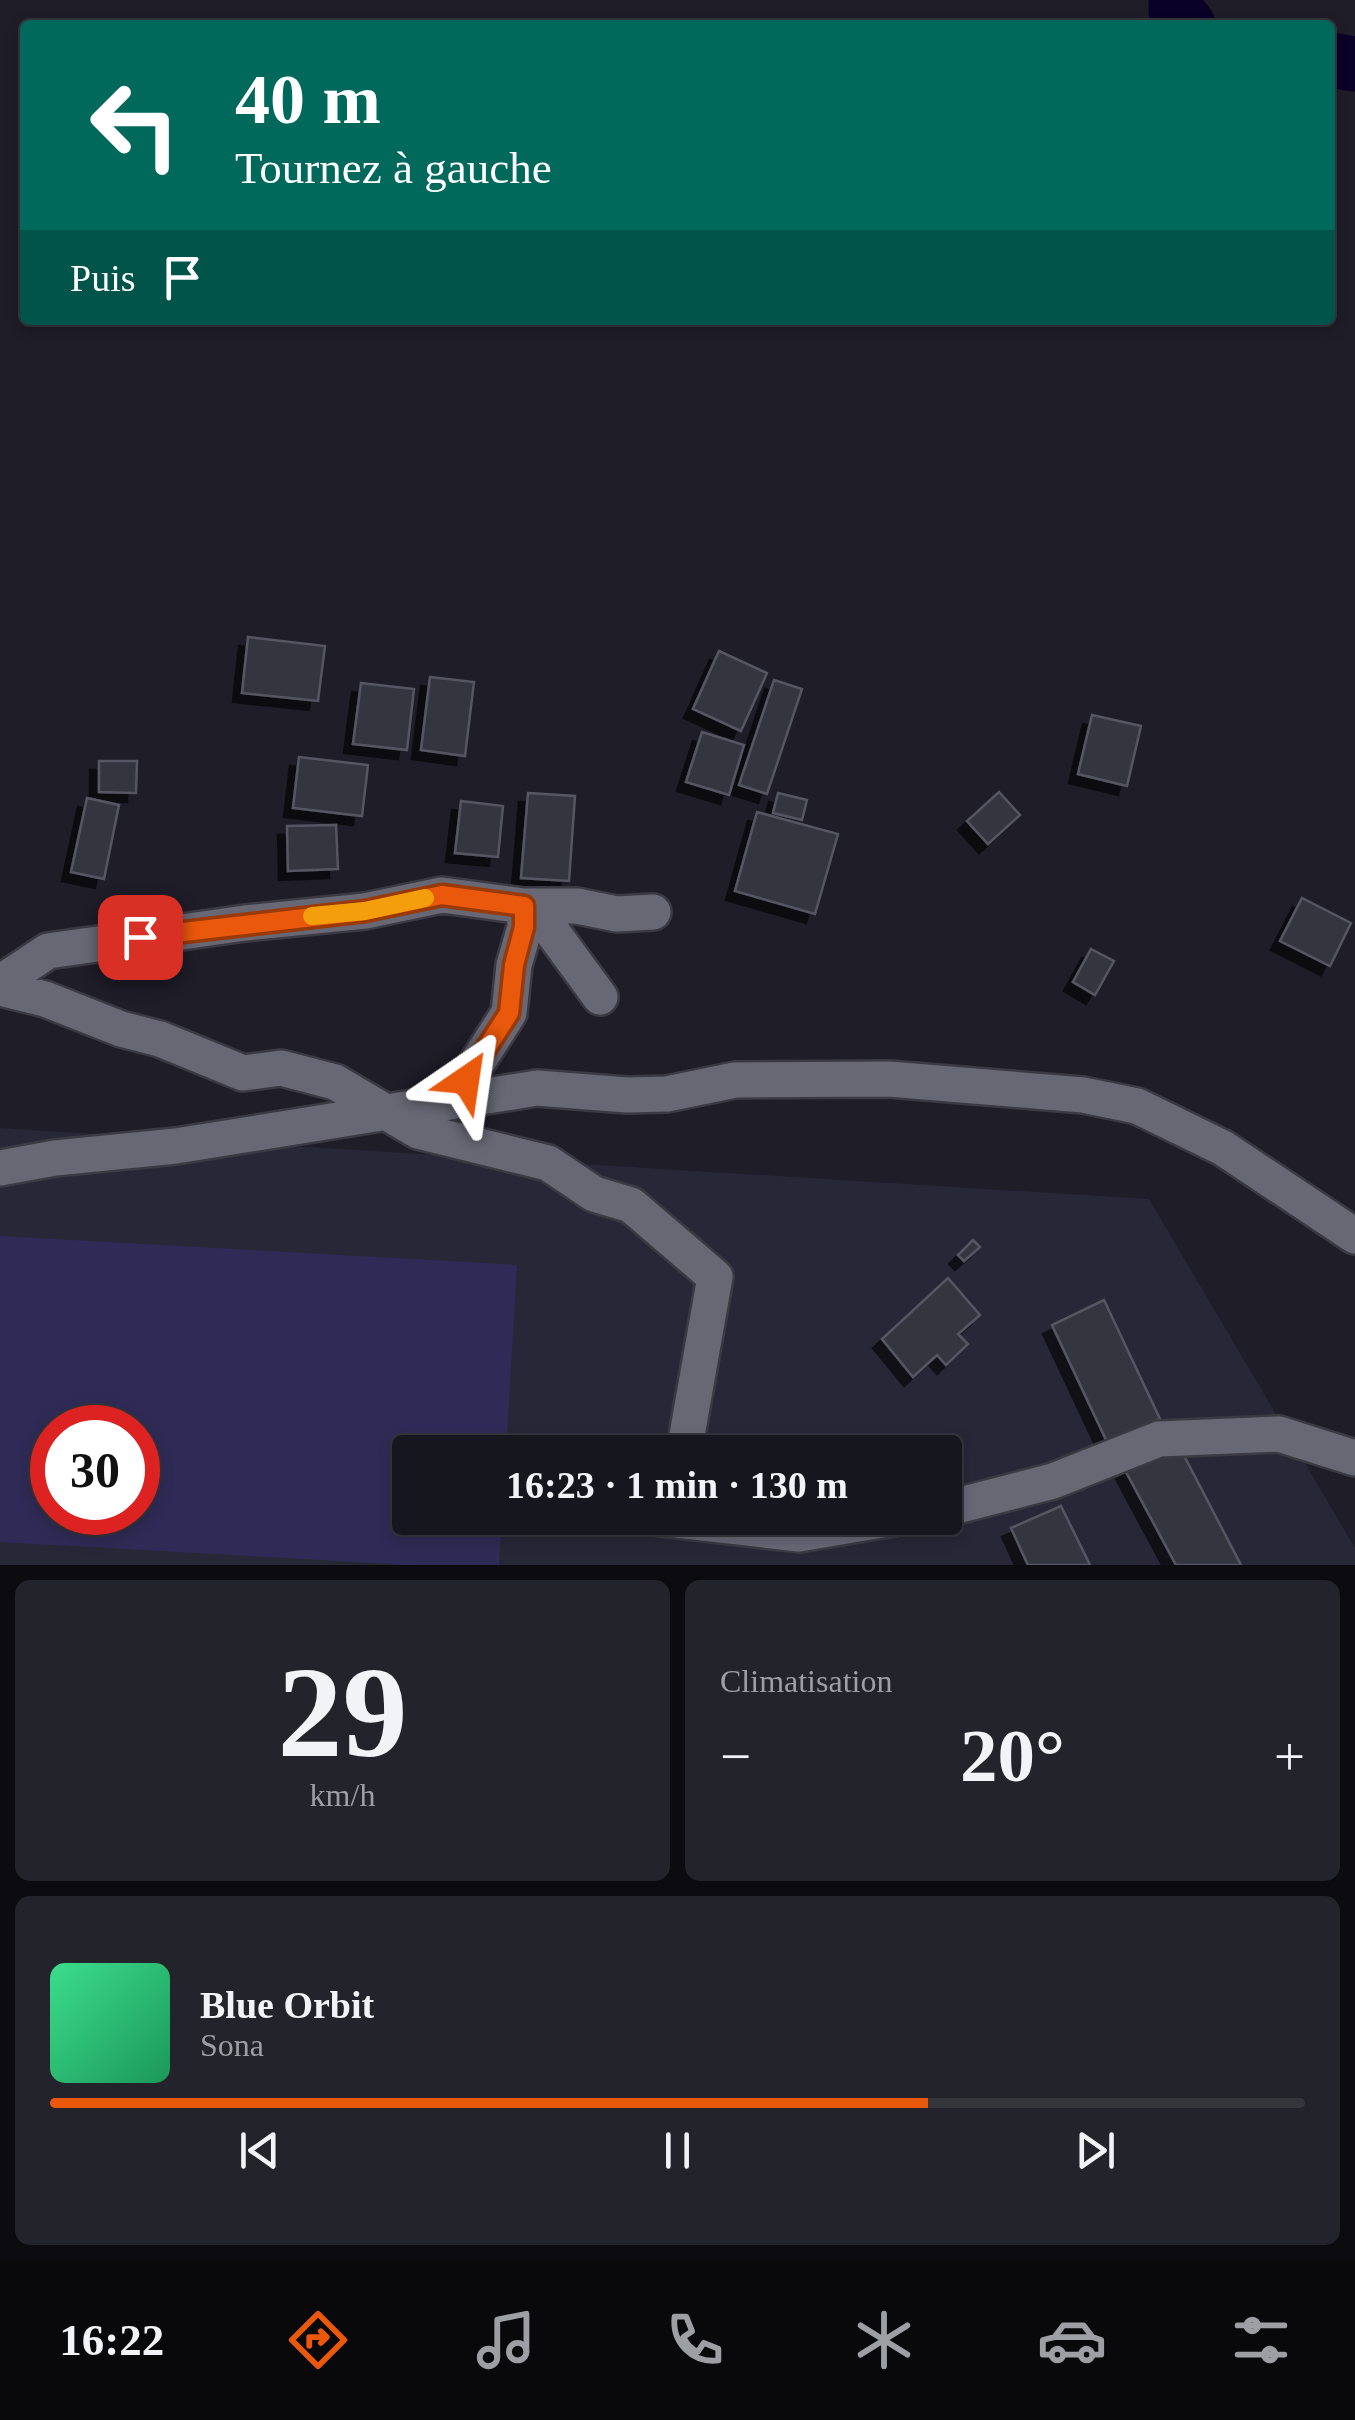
<!DOCTYPE html>
<html lang="fr">
<meta charset="utf-8">
<style>
body{margin:0;font-family:"Times New Roman",serif;background:#23232b;color:#f1f3f6;height:100vh;display:flex;flex-direction:column;font-size:38px;white-space:nowrap}
*{box-sizing:border-box;margin:0}
p{font-size:32px;color:#9e9fa4}
.icon{flex:none;width:55px;height:55px;fill:none;stroke:currentColor;stroke-width:2;stroke-linecap:round;stroke-linejoin:round}
.map{position:relative;height:1565px;overflow:hidden}
.details{display:flex;flex-direction:column;gap:15px;padding:15px;background:#0c0c10;flex:1}
.details>*{flex:none}
.hud{position:absolute;left:20px;top:20px;width:1315px;height:305px;border-radius:10px;box-shadow:0 5px 15px #0003,0 0 0 2px #35353c;background:#00695c;color:#fff;overflow:hidden}
.speed{position:absolute;left:30px;top:1405px;display:flex;gap:20px;font-size:50px;font-weight:700;text-align:center}
.speed>*{display:grid;place-content:center;width:130px;height:130px;border-radius:50%;background:#16161e;box-shadow:0 5px 15px #0003,0 0 0 2px #35353c;line-height:1}
.speed .limit{border:15px solid #d22;background:#fff;color:#111}
.pin{position:absolute;display:grid;place-items:center;width:85px;height:85px;color:#fff;margin:-42px;border-radius:20px;box-shadow:0 5px 15px #0006}
.me{position:absolute;width:110px;margin:-55px;rotate:32deg;stroke-linejoin:round;filter:drop-shadow(0 0 8px #0008)}
.turn{display:flex;align-items:center;gap:35px;height:210px;padding:0 50px;font-size:45px}
.turn .icon{width:130px;height:130px;stroke-width:2.5}
.turn b{display:block;font-size:70px;line-height:85px}
.then{display:flex;align-items:center;height:95px;padding:0 50px;background:#0003;gap:20px;font-size:38px}
.big{font-size:75px;font-weight:700;line-height:1.1}
.details .tile{flex:1;display:flex;flex-direction:column;justify-content:center;gap:15px;min-width:0;padding:0 35px;border-radius:15px;background:#23232b}
.details .dial{align-items:center;gap:0}
.dial b{font-size:130px;line-height:1}
.song{display:flex;align-items:center;gap:30px}
.cover{width:120px;height:120px;border-radius:15px;background:linear-gradient(135deg,hsl(150 70% 55%),hsl(150 70% 35%))}
.played{height:10px;border-radius:5px;background:linear-gradient(90deg,#ea580c 70%,#35353c 70%)}
.keys{display:flex;justify-content:space-around;direction:ltr}
.heat{display:flex;justify-content:space-between;align-items:center;font-size:55px;direction:ltr}
.details .tiles{flex:1;display:grid;gap:15px;grid-template-columns:1fr 1fr}
.tile:last-child{grid-column:span 2}
.trip{position:absolute;left:392px;top:1435px;width:570px;height:100px;border-radius:10px;background:#16161e;box-shadow:0 5px 15px #0003,0 0 0 2px #35353c;font-weight:700;line-height:100px;text-align:center}
.dock{display:flex;height:160px;justify-content:space-around;align-items:center;background:#09090c;color:#9e9fa4}
.dock .icon{width:70px;height:70px}
.dock .selected{color:#ea580c}
.dock b{font-size:45px;color:#f1f3f6}
.map>svg:first-child{display:block}
</style>
<div class="map">
<svg width="1355" height="1565" viewBox="0 0 1355 1565">
<defs>
<filter id="shadow"><feDropShadow dx="-9" dy="9" stdDeviation="0" flood-color="#0009"/></filter>
</defs>
<rect width="100%" height="100%" fill="#1e1d28"/>
<!-- built -->
<path fill="#282737" fill-rule="evenodd" d="M0,1128L1149,1199L1355,1548V1565H0ZM52,1428H138V1512H52ZM410,1452H945V1518H410Z"/>
<!-- green -->
<path fill="#302b56" fill-rule="evenodd" d="M0,1236L517,1265L506,1452H410V1518H502L499,1565H410L0,1542ZM52,1428H138V1512H52Z"/>
<g fill="none" stroke-linecap="round" stroke-linejoin="round">
<!-- river -->
<path stroke="#0a0127" stroke-width="55" d="M1176,0V10L1188,25
M1330,60L1355,64"/>
</g>
<!-- building -->
<path fill="#34343f" stroke="#575663" stroke-width="2.5" filter="url(#shadow)" d="M248,637L325,646L318,701L242,693Z
M719,651L767,673L741,731L693,709Z
M430,677L474,682L465,756L421,750Z
M774,680L802,689L767,794L739,785Z
M361,683L414,689L407,750L353,744Z
M1092,715L1141,726L1127,786L1078,774Z
M702,732L744,745L729,795L686,782Z
M299,757L368,765L362,816L293,808Z
M99,761H137L136,793L99,792Z
M999,792L1020,815L988,844L967,821Z
M528,793L575,796L569,881L521,878Z
M778,793L807,800L802,820L773,813Z
M87,798L119,805L104,879L71,872Z
M461,801L503,806L498,857L455,853Z
M757,812L838,834L815,914L735,891Z
M336,825L338,869L288,871L287,826Z
M1302,898L1351,923L1330,966L1280,941Z
M1091,949L1114,961L1095,995L1073,982Z
M973,1240L980,1247L964,1261L958,1255Z
M948,1278L980,1315L958,1334L968,1344L946,1365L937,1355L913,1377L882,1339Z
M1104,1300L1160,1419L1108,1444L1052,1325Z
M1178,1444L1241,1565H1176L1125,1470Z
M1061,1506L1090,1565H1028L1011,1528Z"/>
<g fill="none" stroke-linecap="round" stroke-linejoin="round">
<!-- street casing -->
<g stroke="#3b3a43" stroke-width="40">
<path id="street" d="M0,983L48,951L245,923L365,911L442,895L524,906H577L617,914L653,912
M0,988L45,999L121,1029L160,1039L243,1073L281,1068L335,1082L418,1131L548,1163L594,1194L631,1205L715,1277L684,1452
M442,1102L466,1080L509,1013L514,965L525,927L524,906L551,930L600,997
M0,1168L55,1158L176,1146L537,1088L627,1095L667,1094L735,1080L889,1079L1083,1095L1137,1106L1223,1148L1355,1236
M945,1509L1053,1481L1159,1439L1279,1434L1355,1458
M659,1518L799,1534L894,1518"/>
</g>
<!-- street -->
<use href="#street" stroke="#686875" stroke-width="35"/>
</g>
<g fill="none" stroke-linecap="round" stroke-linejoin="round">
<!-- route casing -->
<g stroke="#983908" stroke-width="25">
<path id="route" d="M140,937L365,911L442,895L524,906V927L514,965L509,1013L466,1080"/>
</g>
<!-- route -->
<use href="#route" stroke="#ea580c" stroke-width="18"/>
<!-- slow -->
<path stroke="#f59e0b" stroke-width="18" d="M312,916L365,911L425,898"/>
</g>
</svg>
<div class="speed"><div class="limit">30</div></div>
<div class="pin" style="left:140px;top:937px;background:#d93025"><svg class="icon" aria-label="arrive" viewBox="0 0 24 24"><path d="M6 21V4h12l-3 4 3 4H6"/></svg></div>
<svg class="me" style="left:466px;top:1080px" viewBox="-20 -20 40 40"><path d="M0-17L14 15 0 8-14 15z" fill="#ea580c" stroke="#fff" stroke-width="4"/></svg>
<div class="trip">16:23 · 1 min · 130 m</div>
<div class="hud">
<div class="turn"><svg class="icon" aria-label="left" viewBox="0 0 24 24"><path d="M17 20v-9H6M10 6l-5 5 5 5"/></svg><div><b>40 m</b>Tournez à gauche</div></div>
<div class="then">Puis<svg class="icon" aria-label="arrive" viewBox="0 0 24 24"><path d="M6 21V4h12l-3 4 3 4H6"/></svg></div>
</div>
</div>
<section class="details">
<div class="tiles">
<div class="tile dial"><b>29</b><p>km/h</p></div>
<div class="tile"><p>Climatisation</p>
<div class="heat"><a>−</a><b class="big">20°</b><a>+</a></div>
</div>
<div class="tile">
<div class="song"><i class="cover"></i><div><b>Blue Orbit</b><p>Sona</p></div></div>
<div class="played"></div>
<div class="keys"><svg class="icon" aria-label="previous" viewBox="0 0 24 24"><path d="M18 5L8 12l10 7zM5 5v14"/></svg><svg class="icon" aria-label="pause" viewBox="0 0 24 24"><path d="M8 5v14M16 5v14"/></svg><svg class="icon" aria-label="next" viewBox="0 0 24 24"><path d="M6 5l10 7-10 7zM19 5v14"/></svg></div>
</div>
</div>
</section>
<nav class="dock">
<b>16:22</b>
<svg class="icon selected" aria-label="directions" viewBox="0 0 24 24"><path d="M12 3l9 9-9 9-9-9zM9 14v-3h6M13 9l2 2-2 2"/></svg>
<svg class="icon" aria-label="music" viewBox="0 0 24 24"><path d="M9 18V5l10-2v13"/><circle cx="6" cy="18" r="3"/><circle cx="16" cy="16" r="3"/></svg>
<svg class="icon" aria-label="phone" viewBox="0 0 24 24"><path d="M5 4h4l2 5-3 2q2 4 5 5l2-3 5 2v4C11 20 4 13 5 4z"/></svg>
<svg class="icon" aria-label="climate" viewBox="0 0 24 24"><path d="M12 3v18M4 7l16 10M4 17L20 7"/></svg>
<svg class="icon" aria-label="car" viewBox="0 0 24 24"><path d="M5 17H2v-5l4-1 3-4h7l3 4 3 1v5h-3M9 17h6M6 11h13"/><circle cx="7" cy="17" r="2"/><circle cx="17" cy="17" r="2"/></svg>
<svg class="icon" aria-label="filters" viewBox="0 0 24 24"><path d="M4 7h16M4 17h16"/><circle cx="9" cy="7" r="2"/><circle cx="15" cy="17" r="2"/></svg>
</nav>
